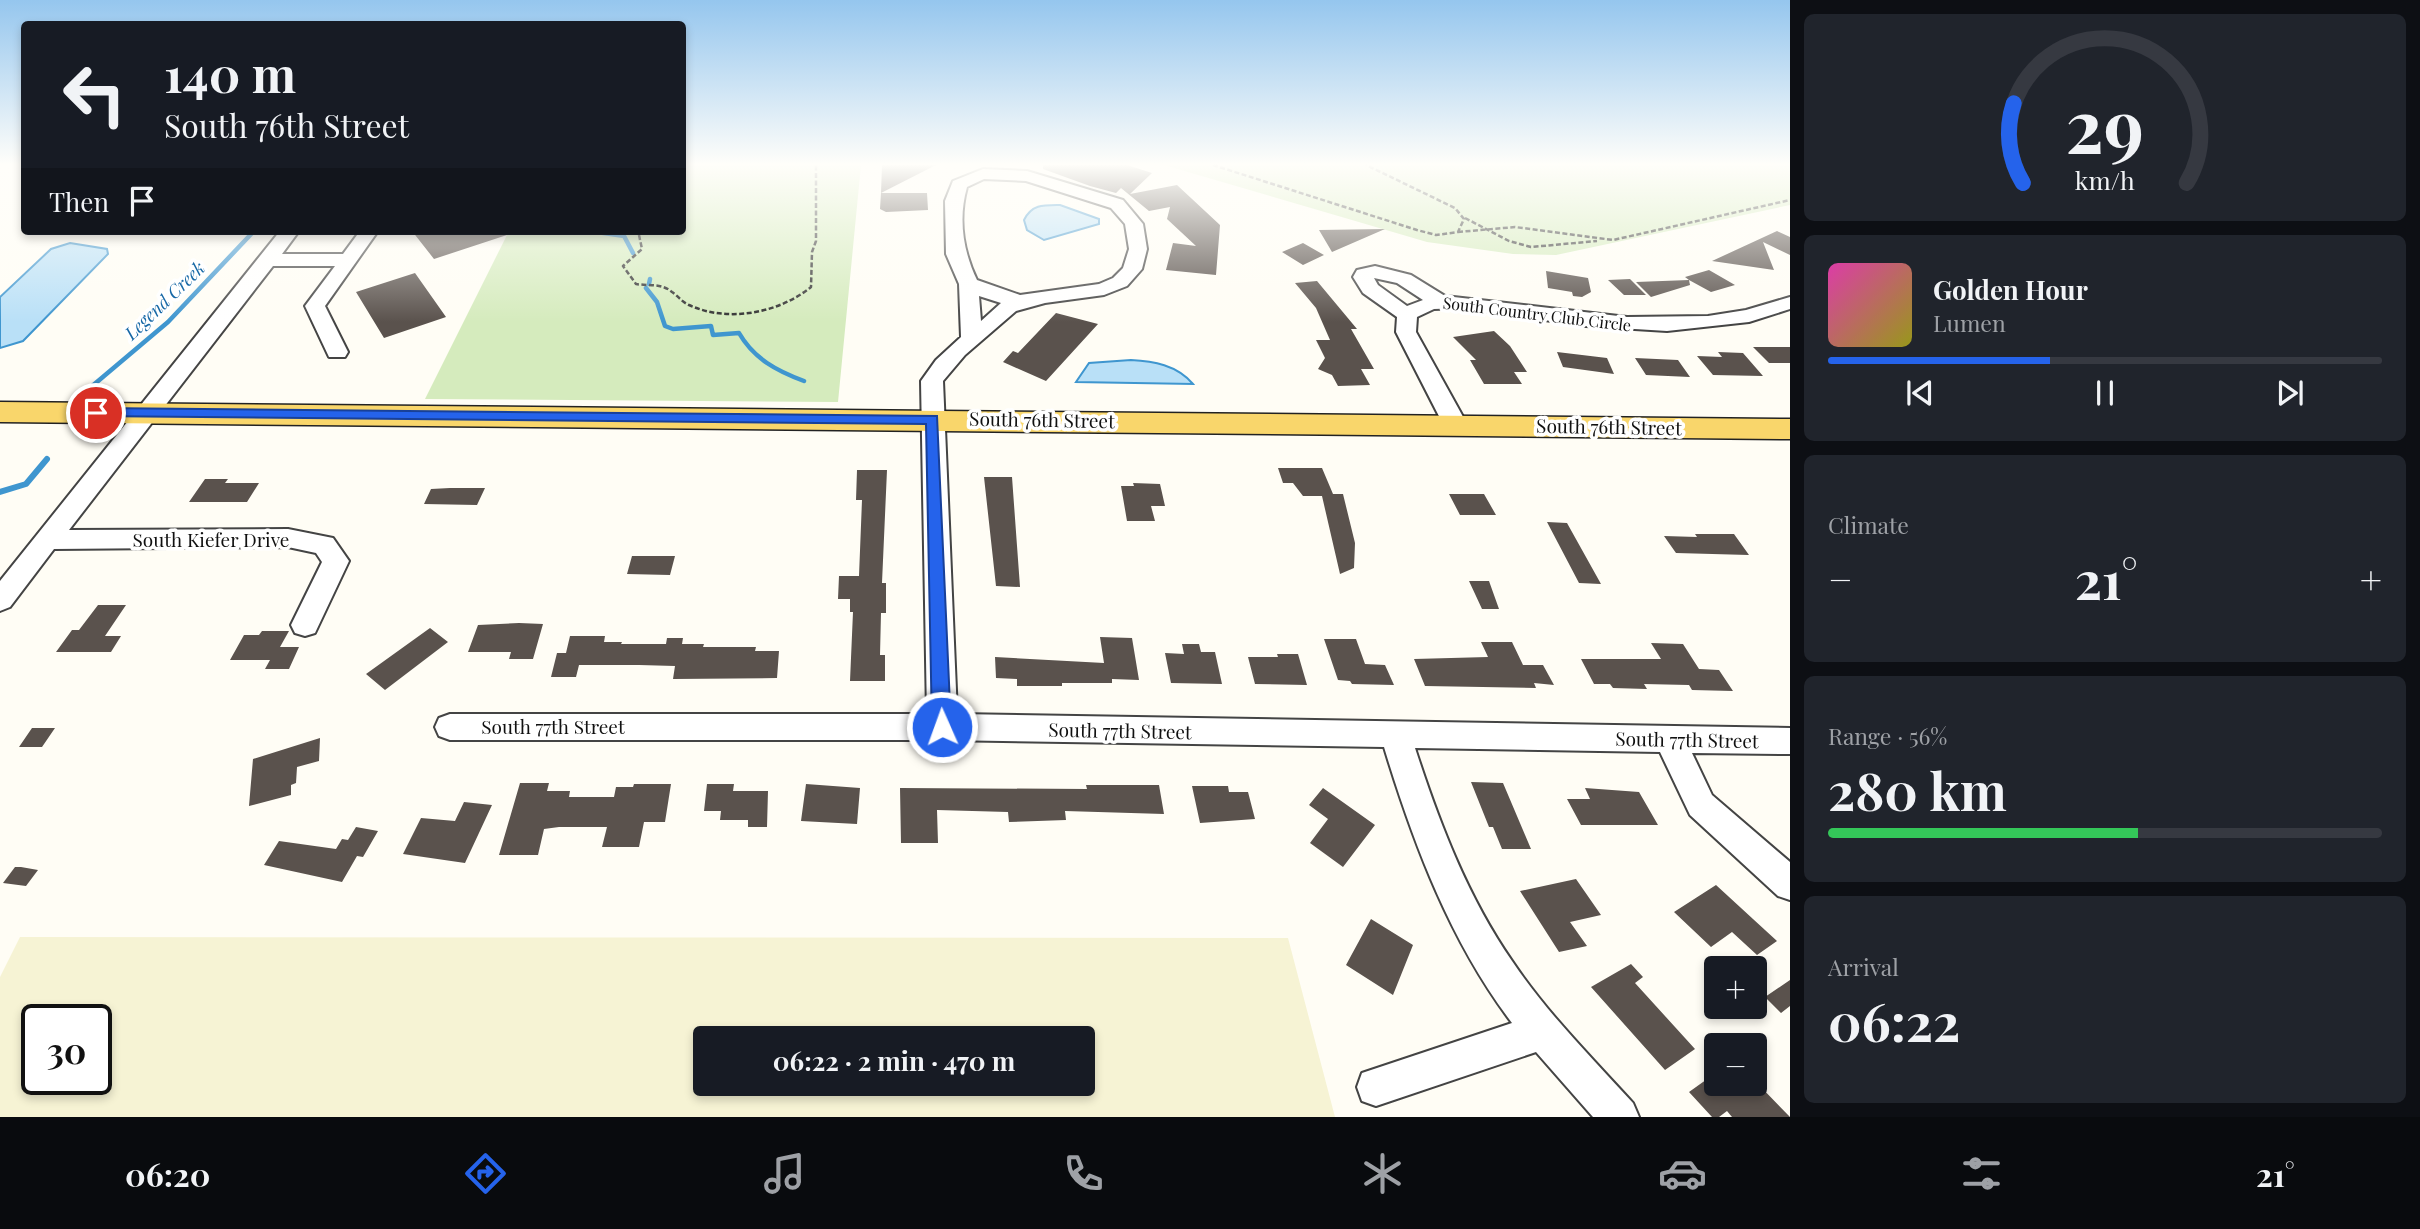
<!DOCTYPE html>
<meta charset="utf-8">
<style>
body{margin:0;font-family:"Playfair Display",serif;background:#20242c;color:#f1f3f6;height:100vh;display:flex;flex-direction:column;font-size:26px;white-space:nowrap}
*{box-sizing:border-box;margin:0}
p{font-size:23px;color:#9ea1a6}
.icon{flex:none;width:38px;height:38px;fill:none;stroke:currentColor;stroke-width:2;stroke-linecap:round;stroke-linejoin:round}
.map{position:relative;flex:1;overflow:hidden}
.sheet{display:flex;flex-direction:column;gap:14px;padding:14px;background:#0d0f14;width:630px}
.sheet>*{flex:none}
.top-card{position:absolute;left:21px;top:21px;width:665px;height:214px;border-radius:7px;box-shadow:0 4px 10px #0003;background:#171b24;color:#f1f3f6;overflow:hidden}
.fabs{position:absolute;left:1704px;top:956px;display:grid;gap:14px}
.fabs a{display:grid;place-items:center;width:63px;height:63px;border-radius:7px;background:#171b24;box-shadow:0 4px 10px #0003;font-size:35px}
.speed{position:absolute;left:21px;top:1004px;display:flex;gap:14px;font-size:35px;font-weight:700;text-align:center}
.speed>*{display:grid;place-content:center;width:91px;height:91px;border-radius:50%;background:#171b24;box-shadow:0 4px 10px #0003;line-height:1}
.speed .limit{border:4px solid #111;border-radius:10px;background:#fff;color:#111}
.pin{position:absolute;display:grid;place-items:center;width:60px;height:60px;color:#fff;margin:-30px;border:4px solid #fff;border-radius:50%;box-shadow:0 2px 7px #0007}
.me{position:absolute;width:77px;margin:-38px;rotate:358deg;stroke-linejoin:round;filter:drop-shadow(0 0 5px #0008)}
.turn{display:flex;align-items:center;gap:24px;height:147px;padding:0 28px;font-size:32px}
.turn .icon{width:91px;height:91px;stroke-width:2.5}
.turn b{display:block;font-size:49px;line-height:60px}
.then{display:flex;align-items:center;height:66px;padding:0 28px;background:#0003;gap:14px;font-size:26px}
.big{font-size:52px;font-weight:700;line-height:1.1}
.sheet .tile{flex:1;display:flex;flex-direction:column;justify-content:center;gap:10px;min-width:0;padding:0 24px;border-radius:10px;background:#20242c}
.sheet .dial{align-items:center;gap:0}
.dial svg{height:182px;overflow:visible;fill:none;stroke:#363941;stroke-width:7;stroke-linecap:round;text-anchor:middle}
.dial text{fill:#f1f3f6;stroke:none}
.song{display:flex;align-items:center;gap:21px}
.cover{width:84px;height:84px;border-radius:10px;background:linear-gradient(135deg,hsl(320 70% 55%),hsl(60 70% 35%))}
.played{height:7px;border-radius:4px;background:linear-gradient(90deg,#2563eb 40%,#363941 40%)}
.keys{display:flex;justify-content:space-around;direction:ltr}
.heat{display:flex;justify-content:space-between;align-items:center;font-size:38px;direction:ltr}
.charge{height:10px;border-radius:5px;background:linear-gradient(90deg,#34c759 56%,#363941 0)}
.trip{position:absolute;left:693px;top:1026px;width:402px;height:70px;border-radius:7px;background:#171b24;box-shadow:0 4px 10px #0003;font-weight:700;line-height:70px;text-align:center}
.dock{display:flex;height:112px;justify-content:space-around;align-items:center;background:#090b0e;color:#9ea1a6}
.dock .icon{width:49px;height:49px}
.dock .current{color:#2563eb}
.dock b{font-size:32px;color:#f1f3f6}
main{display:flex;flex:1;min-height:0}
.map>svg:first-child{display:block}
</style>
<main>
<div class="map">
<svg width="1790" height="1117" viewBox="0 0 1790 1117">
<rect width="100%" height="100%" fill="#fffdf5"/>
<!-- farmland -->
<path fill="#f6f3d4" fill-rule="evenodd" d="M20,937L1288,938L1335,1117H0V977ZM37,1020H96V1080H37ZM705,1038H1083V1083H705Z"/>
<!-- green -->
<path fill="#d5ebbd" d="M683,165H861L838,402L425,399L509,231H682Z
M1164,165H1790V205L1556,255L1513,254L1427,242Z"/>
<!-- water -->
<path fill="#b9e0f7" stroke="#3f96cf" stroke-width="2" d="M1060,205L1099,219V224L1044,240L1027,230L1024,220C1032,204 1044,205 1060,205Z
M70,243L107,249L108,254L23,341L0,348V297L51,249Z
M1131,360C1153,361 1177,365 1193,384L1076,382L1089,363Z"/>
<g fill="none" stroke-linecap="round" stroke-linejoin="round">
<!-- stream-far1 -->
<path stroke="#3f96cf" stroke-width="4.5" d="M590,231L624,236L633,253
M649,284L650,279
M646,288L657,302L665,326L673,329L711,326L713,335L739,333C754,359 777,371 804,381
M91,387L168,322L254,231"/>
<!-- stream -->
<path stroke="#3f96cf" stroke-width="6" d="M0,492L26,484L47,459"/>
</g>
<!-- building -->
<path fill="#5a524d" d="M882,165H936L881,193Z
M1043,165H1127L1152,173L1130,194L1177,185L1220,225L1216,275L1166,270L1173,243L1196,246L1167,219L1170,207L1149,211L1121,188L1116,193L1090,186L1043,169Z
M881,193H927L928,210L886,212L880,209Z
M1385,229L1332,252L1319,230Z
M412,231H509L510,234L434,259Z
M1777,231L1790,237V255L1763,242L1774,270L1712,261Z
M1303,243L1324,255L1303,265L1282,252Z
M1709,270L1735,285L1711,292L1689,280L1690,285L1651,297L1636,282L1689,280L1685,277Z
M1546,271L1588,278L1591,292L1582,297L1573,296L1572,292L1548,288Z
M415,273L446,317L384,338L356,292Z
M1630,279L1646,295H1624L1608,280Z
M1317,281L1357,329H1351L1374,369H1361L1370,385L1338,386L1332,375L1318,369L1325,358L1316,340H1330L1316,308L1295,283Z
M1056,313L1098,324L1046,381L1003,362L1013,351L1018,353Z
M1494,331L1510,346L1527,372H1514L1522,384H1484L1470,360H1476L1453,337Z
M1753,347H1790V363H1769Z
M1557,352L1607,358L1614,374L1563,367Z
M1718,352L1743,353L1763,376L1713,375L1697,356L1722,357Z
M1635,358L1678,360L1690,377L1646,375Z
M1278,468H1322L1333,494H1343L1355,543L1354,568L1340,574L1322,496H1303L1293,483H1283Z
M857,470H887L882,583H886V613H881L880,655H885V681H850L853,612H850V599H838L839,576H859L862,500H856Z
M984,477H1012L1020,587L996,586Z
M205,479H228L225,483H259L247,502H189Z
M1133,483L1160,484L1165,506H1151L1155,521H1127L1121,486H1134Z
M450,488H485L477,505L424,504L431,489Z
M1449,494H1484L1496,515H1460Z
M1547,522L1567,523L1601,584L1579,583Z
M1695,534H1734L1749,555L1676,553L1664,536L1697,537Z
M632,556H675L670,575L627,574Z
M1469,581H1489L1499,609H1482Z
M98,605H126L105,636H121L111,652H56L72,630H79Z
M519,623L543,624L533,659H509L511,652H468L478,625Z
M430,628L448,642L385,690L366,674Z
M262,631H289L280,647H299L289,669H265L270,660H230L244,635H259Z
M570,636H605L604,642H622L621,644H666L667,638H683L682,644H704L703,647H756L755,651H779L777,678L673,679L675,666L639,665H579L576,677H551L557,653H566Z
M1100,637L1132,638L1139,680L1112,679V683H1062V686H1017V679L996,678L995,657L1104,663Z
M1324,639H1356L1365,664L1385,665L1394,685L1352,684L1350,681L1338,680Z
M1481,642H1512L1523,665H1543L1554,685L1534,683L1536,688L1425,686L1414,659L1488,657Z
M1651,643L1683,644L1699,669L1719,670L1733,691L1692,690L1689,685L1644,684L1647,689L1613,688L1610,684H1594L1581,659H1661Z
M1182,644H1199L1201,652H1215L1222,684L1171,683L1165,653L1184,654Z
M1277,654H1298L1307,685L1255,684L1248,657H1278Z
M32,728H55L42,747H19Z
M320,738L319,761L297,767L296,783L291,785V795L249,806L253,759Z
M1471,782L1503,783L1531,849H1502L1493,827H1489Z
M520,783H549L547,791H570L569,797H614L616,787H633L634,784H671L665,822H644L639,847H602L607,827H559L544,829L538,855H499Z
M707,784H734L733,791H768L767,827H748V820H720L721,811H704Z
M806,784L860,788L857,824L801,821Z
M1086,785H1159L1164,814L1065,811L1066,820L1009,822L1008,812L937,810L938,843H901L900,788L1087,789Z
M1192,786H1228L1229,792H1248L1255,819L1200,823Z
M1323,788L1375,825L1343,867L1310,843L1328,819L1309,805Z
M1585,788L1639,792L1658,825H1581L1567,799H1590Z
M464,802L492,805L465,863L403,854L421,818L455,821Z
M356,827L378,831L363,857L357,856L342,882L264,865L279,841L336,849L342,839L348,840Z
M15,867H21L38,870L26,886L3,883Z
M1576,879L1601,915L1570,922L1587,946L1559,952L1520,891Z
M1716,885L1753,919L1777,941L1757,955L1732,932L1711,947L1674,912Z
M1371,919L1413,945L1393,995L1346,965Z
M1631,964L1643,977L1635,983L1695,1049L1665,1070L1591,987Z
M1790,980V1006L1781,1013L1765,997Z
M1717,1072V1083H1757L1790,1117H1732L1727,1111L1719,1117H1712L1689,1092Z"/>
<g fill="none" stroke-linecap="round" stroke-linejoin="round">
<!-- minor casing -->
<g stroke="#444" stroke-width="4">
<path id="minor" d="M983,169L1027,171L1123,200L1143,224L1147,249L1142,269L1127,286L1104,295L1045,303L1016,311L965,355L943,381L957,714L1790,728V754L1692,753L1712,795L1790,862V900L1778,896L1690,815L1660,752L1415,748C1439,822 1467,896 1512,961C1547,1013 1591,1057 1633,1103L1639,1117H1593L1536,1052L1376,1106L1362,1101L1357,1087L1362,1073L1512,1023C1450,941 1414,845 1384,747L942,740H450L439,736L435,727L439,718L450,714H927L921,381L936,360L961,337L959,284L946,254L945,201L953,181ZM984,179L1026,181L1111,208L1125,224L1129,249L1123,268L1113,278L1099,284L1020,295L977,280C963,251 958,219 967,187ZM979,296L1001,303L981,321Z
M280,231H299L282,254H343L360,231H378L325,306L348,352L345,357H329L305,306L335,266H273L69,530L288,529L333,538L349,561L315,633L305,636L295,633L291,625L322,562L316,553L288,547L54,549L10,607L0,611V581Z
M1375,266L1411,275L1445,296L1627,317L1708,316L1746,310L1790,297V309L1749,322L1667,331L1586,326L1462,308L1434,309L1417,317L1416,332L1467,424L1463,429H1447L1443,424L1396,332L1397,317L1363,293L1353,277L1357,270ZM1374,278L1397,283L1423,300L1407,306L1378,285Z"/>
</g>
<!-- major casing -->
<g stroke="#222" stroke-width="3">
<path id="major" d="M0,402L1790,419V439L0,422Z"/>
</g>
<!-- path -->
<path stroke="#333" stroke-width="2.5" stroke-dasharray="5 2.5" stroke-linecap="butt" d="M1213,165L1417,230L1436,235L1458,232L1464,219L1455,208L1366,165
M1465,218L1509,241L1531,247L1597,241
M1458,232L1515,227L1613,240L1790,200
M639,235L642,249L623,266L636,284C648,286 662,283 672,292C678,296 682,302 689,305C728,323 779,313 811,287L812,252L816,241V165"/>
<!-- minor -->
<use href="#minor" fill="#fff" fill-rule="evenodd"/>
<!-- major -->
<use href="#major" fill="#f9d66b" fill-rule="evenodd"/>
</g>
<!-- sky -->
<linearGradient id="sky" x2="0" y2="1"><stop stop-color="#95c6ee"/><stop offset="0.51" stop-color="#fffefa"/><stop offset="1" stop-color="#fffefa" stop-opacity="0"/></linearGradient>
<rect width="1790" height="322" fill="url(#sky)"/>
<!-- route -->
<path fill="#2563eb" stroke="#184099" stroke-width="2" d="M96,408L937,416L951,727L948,733H935L932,727L926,424L91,416V409Z"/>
<g text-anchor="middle" stroke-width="7" stroke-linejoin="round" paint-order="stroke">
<!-- far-street labels -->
<g font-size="16" fill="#111" stroke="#fff">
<text transform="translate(1537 314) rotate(7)" y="6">South Country Club Circle</text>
</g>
<!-- far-water labels -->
<g font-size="18" font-style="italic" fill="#1768a6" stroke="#fff">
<text transform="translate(165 301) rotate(-44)" y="6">Legend Creek</text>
</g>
<!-- street labels -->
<g font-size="19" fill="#111" stroke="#fff">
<text transform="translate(1042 420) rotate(1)" y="7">South 76th Street</text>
<text transform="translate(1609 427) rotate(1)" y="7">South 76th Street</text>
<text x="211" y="547">South Kiefer Drive</text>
<text x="553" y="734">South 77th Street</text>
<text transform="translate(1120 731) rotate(1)" y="7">South 77th Street</text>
<text transform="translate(1687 740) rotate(1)" y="7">South 77th Street</text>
</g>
</g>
</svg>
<div class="fabs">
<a>+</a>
<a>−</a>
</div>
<div class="speed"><div class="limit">30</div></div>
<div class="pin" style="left:96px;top:413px;background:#d93025"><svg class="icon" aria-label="arrive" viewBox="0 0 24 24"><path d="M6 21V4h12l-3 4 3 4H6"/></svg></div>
<svg class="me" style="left:942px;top:727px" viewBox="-20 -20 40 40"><circle r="17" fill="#2563eb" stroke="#fff" stroke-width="3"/><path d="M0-11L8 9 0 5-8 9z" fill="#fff"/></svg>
<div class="trip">06:22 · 2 min · 470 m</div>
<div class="top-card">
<div class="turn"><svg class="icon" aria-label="left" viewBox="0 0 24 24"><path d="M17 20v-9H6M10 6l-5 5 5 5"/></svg><div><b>140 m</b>South 76th Street</div></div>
<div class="then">Then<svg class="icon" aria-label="arrive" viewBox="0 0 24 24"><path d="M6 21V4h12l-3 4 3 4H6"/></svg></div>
</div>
</div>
<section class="sheet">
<div class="tile dial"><svg viewBox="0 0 100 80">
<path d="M14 69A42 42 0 1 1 86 69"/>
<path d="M14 69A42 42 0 0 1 10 34" stroke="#2563eb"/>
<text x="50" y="56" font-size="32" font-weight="700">29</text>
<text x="50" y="72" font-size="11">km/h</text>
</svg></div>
<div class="tile">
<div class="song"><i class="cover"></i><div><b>Golden Hour</b><p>Lumen</p></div></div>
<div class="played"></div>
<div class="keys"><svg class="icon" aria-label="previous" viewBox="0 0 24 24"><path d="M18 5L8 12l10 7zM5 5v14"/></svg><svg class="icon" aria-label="pause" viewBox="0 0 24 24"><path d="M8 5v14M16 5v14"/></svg><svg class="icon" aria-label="next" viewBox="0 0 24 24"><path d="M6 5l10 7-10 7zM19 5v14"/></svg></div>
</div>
<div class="tile"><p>Climate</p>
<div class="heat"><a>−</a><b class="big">21°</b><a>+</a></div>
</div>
<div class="tile"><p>Range · 56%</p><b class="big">280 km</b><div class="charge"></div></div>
<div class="tile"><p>Arrival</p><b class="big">06:22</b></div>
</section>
</main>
<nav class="dock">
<b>06:20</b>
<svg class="icon current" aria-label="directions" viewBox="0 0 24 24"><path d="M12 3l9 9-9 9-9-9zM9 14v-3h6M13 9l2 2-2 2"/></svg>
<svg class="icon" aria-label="music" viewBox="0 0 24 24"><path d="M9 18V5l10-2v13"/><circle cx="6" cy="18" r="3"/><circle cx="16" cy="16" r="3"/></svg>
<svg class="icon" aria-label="phone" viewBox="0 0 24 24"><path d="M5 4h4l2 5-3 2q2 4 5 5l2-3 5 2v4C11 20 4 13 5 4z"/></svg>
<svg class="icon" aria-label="climate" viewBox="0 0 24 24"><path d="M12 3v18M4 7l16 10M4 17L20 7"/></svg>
<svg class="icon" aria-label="car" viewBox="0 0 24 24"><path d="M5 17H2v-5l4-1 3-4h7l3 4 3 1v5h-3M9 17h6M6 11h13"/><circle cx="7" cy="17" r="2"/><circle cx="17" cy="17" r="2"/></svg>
<svg class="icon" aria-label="filters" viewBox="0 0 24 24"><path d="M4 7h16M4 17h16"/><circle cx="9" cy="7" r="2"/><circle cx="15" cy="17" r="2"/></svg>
<b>21°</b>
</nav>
